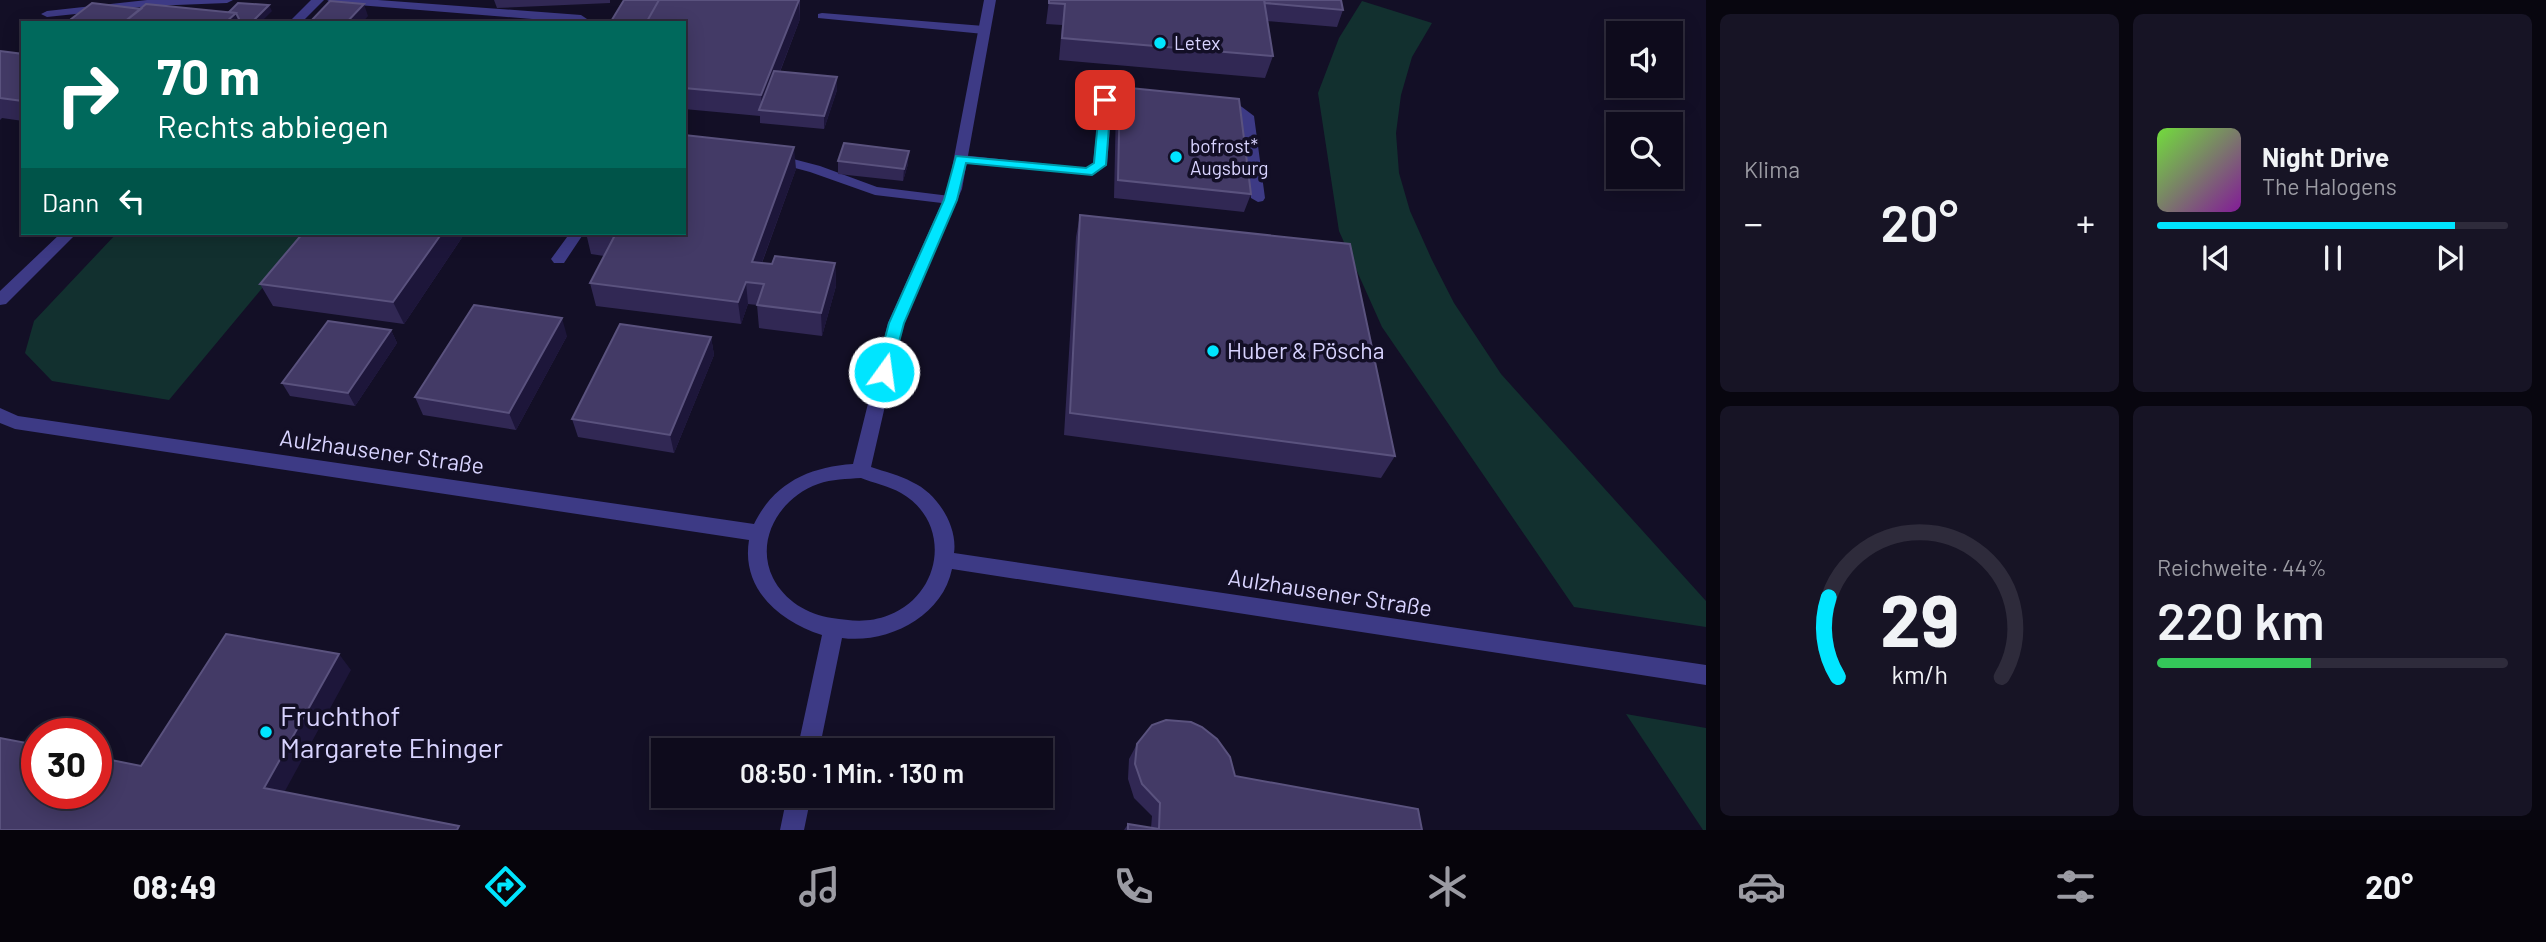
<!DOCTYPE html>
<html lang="de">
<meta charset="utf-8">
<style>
body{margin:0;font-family:Barlow,sans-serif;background:#171425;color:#f1f3f6;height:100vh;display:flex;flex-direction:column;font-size:26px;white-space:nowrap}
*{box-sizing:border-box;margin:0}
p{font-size:23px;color:#9b9ba3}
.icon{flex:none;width:38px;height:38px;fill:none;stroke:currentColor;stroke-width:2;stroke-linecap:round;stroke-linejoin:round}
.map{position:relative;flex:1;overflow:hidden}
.details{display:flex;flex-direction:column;gap:14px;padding:14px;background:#08060f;width:840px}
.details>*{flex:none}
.hud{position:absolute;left:21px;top:21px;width:665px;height:214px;border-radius:0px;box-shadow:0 4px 18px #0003,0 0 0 2px #2e2b3b;background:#00695c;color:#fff;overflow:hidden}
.buttons{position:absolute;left:1606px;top:21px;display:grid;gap:14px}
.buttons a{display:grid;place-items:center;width:77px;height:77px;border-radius:0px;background:#0e0b1c;box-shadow:0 4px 18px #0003,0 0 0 2px #2e2b3b;font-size:35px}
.speed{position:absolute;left:21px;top:718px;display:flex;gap:14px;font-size:35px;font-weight:700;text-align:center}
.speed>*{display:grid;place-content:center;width:91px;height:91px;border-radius:50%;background:#0e0b1c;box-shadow:0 4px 18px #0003,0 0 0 2px #2e2b3b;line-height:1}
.speed .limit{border:10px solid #d22;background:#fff;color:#111}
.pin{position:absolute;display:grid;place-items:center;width:60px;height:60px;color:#fff;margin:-30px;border-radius:14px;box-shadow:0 4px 10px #0006}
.me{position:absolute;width:77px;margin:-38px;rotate:14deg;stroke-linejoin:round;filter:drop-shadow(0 0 5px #0008)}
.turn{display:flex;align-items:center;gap:24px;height:147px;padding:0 21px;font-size:32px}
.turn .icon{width:91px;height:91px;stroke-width:2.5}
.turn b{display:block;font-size:49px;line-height:60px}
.then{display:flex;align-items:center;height:66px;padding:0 21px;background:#0003;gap:14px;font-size:26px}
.big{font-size:52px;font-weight:600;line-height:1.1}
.details .card{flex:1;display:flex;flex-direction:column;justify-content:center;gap:10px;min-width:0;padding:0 24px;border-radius:10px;background:#171425}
.details .dial{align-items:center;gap:0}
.dial svg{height:182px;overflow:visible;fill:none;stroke:#2e2b3b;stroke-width:7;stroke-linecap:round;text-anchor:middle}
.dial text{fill:#f1f3f6;stroke:none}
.song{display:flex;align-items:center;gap:21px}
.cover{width:84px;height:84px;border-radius:10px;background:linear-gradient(135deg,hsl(100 70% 55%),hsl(290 70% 35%))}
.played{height:7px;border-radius:4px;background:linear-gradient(90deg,#00e5ff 85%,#2e2b3b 85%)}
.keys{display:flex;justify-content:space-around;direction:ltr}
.heat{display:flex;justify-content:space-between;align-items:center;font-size:38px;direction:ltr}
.charge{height:10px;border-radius:5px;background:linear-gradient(90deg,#34c759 44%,#2e2b3b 0)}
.details .tiles{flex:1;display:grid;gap:14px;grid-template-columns:repeat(2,1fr)}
.trip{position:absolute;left:651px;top:738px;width:402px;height:70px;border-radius:0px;background:#0e0b1c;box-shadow:0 4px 18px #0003,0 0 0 2px #2e2b3b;font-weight:600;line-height:70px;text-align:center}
.tab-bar{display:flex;height:112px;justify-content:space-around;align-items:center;background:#06040b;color:#9b9ba3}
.tab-bar .icon{width:49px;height:49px}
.tab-bar .selected{color:#00e5ff}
.tab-bar b{font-size:32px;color:#f1f3f6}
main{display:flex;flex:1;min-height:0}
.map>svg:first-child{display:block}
</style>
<main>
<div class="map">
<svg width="1706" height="830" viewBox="0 0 1706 830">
<rect width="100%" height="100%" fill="#130f26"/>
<!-- green -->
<path fill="#12302f" d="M1362,1L1432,23L1412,57L1401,95L1396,133L1399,173L1410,211L1432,260L1454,303L1501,374L1706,601V627L1574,607L1382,327L1339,231L1318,93L1339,38Z
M117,233H308L169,400L52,381L25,353L34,321Z
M1626,714L1706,728V830H1703Z"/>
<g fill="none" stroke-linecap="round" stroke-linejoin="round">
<!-- lane -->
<path fill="#3d3a85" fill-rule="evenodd" d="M147,0H233L227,3L151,6L47,17L41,14L47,11Z
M327,0H378L581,15L587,19L581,23L333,3Z
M822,13L984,26L990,30L984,34L818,18V14Z
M1119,89L1141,92L1147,96C1138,104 1125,95 1112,102L1107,165L1093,175L961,163L954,159L961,155L1086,168L1093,163L1100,100Z
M1218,101L1238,104L1254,116L1265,198L1263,201L1258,202L1251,198L1241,118L1229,110L1213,108V102Z
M774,154L820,166L877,187L950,196L957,200L950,204L875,195L810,172L769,161V155Z
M570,233H584L564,263H554L551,259Z"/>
<!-- street -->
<path fill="#3d3a85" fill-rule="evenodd" d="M311,0H324L301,23H288Z
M984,0H996L962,189L904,323L871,467C885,472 900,475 912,482C937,493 958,526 954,553L1706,665V685L952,569C942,618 886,644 842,638L819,751H797L822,635C779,621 741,589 749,540L15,429L0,423V408L18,416L754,524C774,483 809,467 853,464L888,323L948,189ZM861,478C873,483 889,486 901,493C952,522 943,594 889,615C869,623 852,621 832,618C808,615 784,600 773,578C754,539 781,497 818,484C832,479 847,479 861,478Z
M61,233H77L6,304L0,305V291Z
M787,796H811L804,830H780Z"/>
</g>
<!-- wall -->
<path fill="#312854" d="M494,0H610V3L497,8Z
M624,0H800V19L780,72L837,77V90L824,129L760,123V116L684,109V23Z
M1049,0H1341L1343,10L1337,27L1267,21L1273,56L1265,78L1059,60L1062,25L1046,24Z
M0,51L23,54V121L2,118L0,120Z
M1120,87L1251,194L1244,212L1114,198L1116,105Z
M838,161L908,164L903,181L838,174Z
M796,169L762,263L772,264L835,263L836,286L822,336L759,328L757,305L748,304L741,324L596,306L590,283L604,256L591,254L586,233H684Z
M1080,215L1395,456L1381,478L1064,435L1076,237Z
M465,233L404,324L273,306L260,284Z
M391,330L397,343L355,406L290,396L282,383Z
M567,336L516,430L423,415L415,397Z
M711,337L714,355L674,453L578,437L572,419Z
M1137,744L1235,776L1422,830H1124L1128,824L1151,828L1152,816L1134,798L1128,779L1129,759Z"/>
<!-- shaded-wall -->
<path fill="#1d163a" d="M799,0L800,19L765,110H762L761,95Z
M364,4L368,16L362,23H346Z
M269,5L272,11L260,23H251Z
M236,13L241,23H225Z
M837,77V90L824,129V116Z
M794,147L796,169L754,284L752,262Z
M909,151L908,164L903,181L904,169Z
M442,233H465L404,324L393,302Z
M835,263L836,286L822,336L821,313Z
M746,282L748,304L741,324L738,302Z
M562,318L567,336L516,430L509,413Z
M391,330L397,343L355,406L348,393Z
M711,337L714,355L674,453L670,435Z
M339,654L351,670L279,802L264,788Z"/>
<!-- building -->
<path fill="#433a66" stroke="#5a527e" stroke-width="2" d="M624,0H659L646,23H610Z
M659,0H799L761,95L684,88V23H646Z
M1049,0H1264L1273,56L1062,38L1065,4L1049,3Z
M1264,0H1341L1343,10L1265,3Z
M330,1L364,4L346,23H309Z
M92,3L141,9L123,23H66Z
M238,3L269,5L251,23H241L236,13L229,12Z
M146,4L236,13L225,23H123Z
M0,51L23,54V101L0,98Z
M774,71L837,77L824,116L759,110Z
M1120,87L1239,99L1251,194L1118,180Z
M684,135L794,147L752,262L772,264L775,256L835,263L821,313L757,305L764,284L746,282L738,302L590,283L615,235L594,233H684Z
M844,143L909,151L904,169L838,161Z
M1080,215L1350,244L1395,456L1070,413Z
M303,233H442L393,302L260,284Z
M474,305L562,318L509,413L415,397Z
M328,321L391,330L348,393L282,383Z
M620,324L711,337L670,435L572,419Z
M226,634L339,654L264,788L459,826L457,830H0V738L37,745V793H96V757L141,766Z
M1166,720L1191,722L1202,727L1217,739L1230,757L1235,776L1418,809L1422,830H1128V824L1159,829L1160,803L1142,784L1135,764L1137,744L1152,725Z"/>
<!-- route -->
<path fill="#00e5ff" stroke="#0095a6" stroke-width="2" d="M1105,96L1111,100L1106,165L1092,175L966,163L957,200L904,323L891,372L889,376H878L876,372L889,323L944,200L956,156L1086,168L1094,163L1100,100Z"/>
<!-- markers -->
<g fill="#00e5ff" stroke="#130f26" stroke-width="2.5">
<circle cx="1160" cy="43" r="7"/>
<circle cx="1176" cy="157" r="7"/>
<circle cx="1213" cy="351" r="7"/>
<circle cx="266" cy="732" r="7"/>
</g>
<g text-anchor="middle" stroke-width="7" stroke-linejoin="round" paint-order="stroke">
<!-- far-poi labels -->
<g font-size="19" fill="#d9d4ff" stroke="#130f26" text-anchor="start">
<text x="1174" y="50">Letex</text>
<text x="1190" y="153">bofrost*<tspan x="1190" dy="22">Augsburg</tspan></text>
</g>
<!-- poi labels -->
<g font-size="23" fill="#d9d4ff" stroke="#130f26" text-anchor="start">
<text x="1227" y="359">Huber &amp; Pöscha</text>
</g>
<!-- street labels -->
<g font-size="23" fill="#d9d4ff" stroke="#130f26">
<text transform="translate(382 452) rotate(8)" y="8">Aulzhausener Straße</text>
<text transform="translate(1330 593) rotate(9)" y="8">Aulzhausener Straße</text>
</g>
<!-- near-poi labels -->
<g font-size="28" fill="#d9d4ff" stroke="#130f26" text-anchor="start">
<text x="280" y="726">Fruchthof<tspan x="280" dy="32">Margarete Ehinger</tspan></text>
</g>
</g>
</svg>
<div class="buttons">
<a><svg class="icon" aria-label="sound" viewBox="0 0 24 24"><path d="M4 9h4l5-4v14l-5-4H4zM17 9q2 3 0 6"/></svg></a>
<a><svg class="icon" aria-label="search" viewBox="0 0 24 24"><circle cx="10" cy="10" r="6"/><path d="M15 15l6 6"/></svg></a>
</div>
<div class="speed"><div class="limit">30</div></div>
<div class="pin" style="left:1105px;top:100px;background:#d93025"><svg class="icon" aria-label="arrive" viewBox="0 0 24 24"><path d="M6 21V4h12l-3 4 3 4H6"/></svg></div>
<svg class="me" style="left:884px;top:372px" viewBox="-20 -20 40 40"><circle r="17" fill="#00e5ff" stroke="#fff" stroke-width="3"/><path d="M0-11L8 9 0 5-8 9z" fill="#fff"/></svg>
<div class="trip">08:50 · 1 Min. · 130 m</div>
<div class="hud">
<div class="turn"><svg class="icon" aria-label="right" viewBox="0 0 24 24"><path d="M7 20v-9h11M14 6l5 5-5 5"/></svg><div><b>70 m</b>Rechts abbiegen</div></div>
<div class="then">Dann<svg class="icon" aria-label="left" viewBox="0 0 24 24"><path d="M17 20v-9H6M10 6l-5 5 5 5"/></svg></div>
</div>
</div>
<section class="details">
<div class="tiles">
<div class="card"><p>Klima</p>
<div class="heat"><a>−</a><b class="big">20°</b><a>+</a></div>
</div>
<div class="card">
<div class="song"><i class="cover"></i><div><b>Night Drive</b><p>The Halogens</p></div></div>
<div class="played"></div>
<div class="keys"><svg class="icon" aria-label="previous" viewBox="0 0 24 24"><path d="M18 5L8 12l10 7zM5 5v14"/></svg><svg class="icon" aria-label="pause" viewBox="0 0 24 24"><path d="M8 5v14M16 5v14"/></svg><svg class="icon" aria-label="next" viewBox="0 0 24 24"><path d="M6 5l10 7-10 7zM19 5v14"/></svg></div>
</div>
<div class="card dial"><svg viewBox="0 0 100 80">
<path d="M14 69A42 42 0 1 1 86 69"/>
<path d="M14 69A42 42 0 0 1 10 34" stroke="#00e5ff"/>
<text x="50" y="56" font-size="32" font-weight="700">29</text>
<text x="50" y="72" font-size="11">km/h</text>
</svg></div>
<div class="card"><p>Reichweite · 44%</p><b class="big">220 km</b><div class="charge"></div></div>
</div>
</section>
</main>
<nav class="tab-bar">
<b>08:49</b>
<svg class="icon selected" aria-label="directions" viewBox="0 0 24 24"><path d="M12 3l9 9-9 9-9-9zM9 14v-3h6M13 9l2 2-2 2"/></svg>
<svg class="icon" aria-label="music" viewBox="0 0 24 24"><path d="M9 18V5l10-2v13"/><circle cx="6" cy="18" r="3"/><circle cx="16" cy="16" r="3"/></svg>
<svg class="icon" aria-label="phone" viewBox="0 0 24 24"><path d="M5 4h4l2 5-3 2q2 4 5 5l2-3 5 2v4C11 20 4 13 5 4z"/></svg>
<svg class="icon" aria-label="climate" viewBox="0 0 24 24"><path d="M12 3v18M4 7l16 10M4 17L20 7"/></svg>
<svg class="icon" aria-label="car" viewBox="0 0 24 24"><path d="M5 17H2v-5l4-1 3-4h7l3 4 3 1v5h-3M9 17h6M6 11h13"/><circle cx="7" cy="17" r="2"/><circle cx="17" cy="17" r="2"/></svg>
<svg class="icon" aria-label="filters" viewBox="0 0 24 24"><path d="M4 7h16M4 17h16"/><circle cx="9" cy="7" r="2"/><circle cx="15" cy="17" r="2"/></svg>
<b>20°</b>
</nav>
